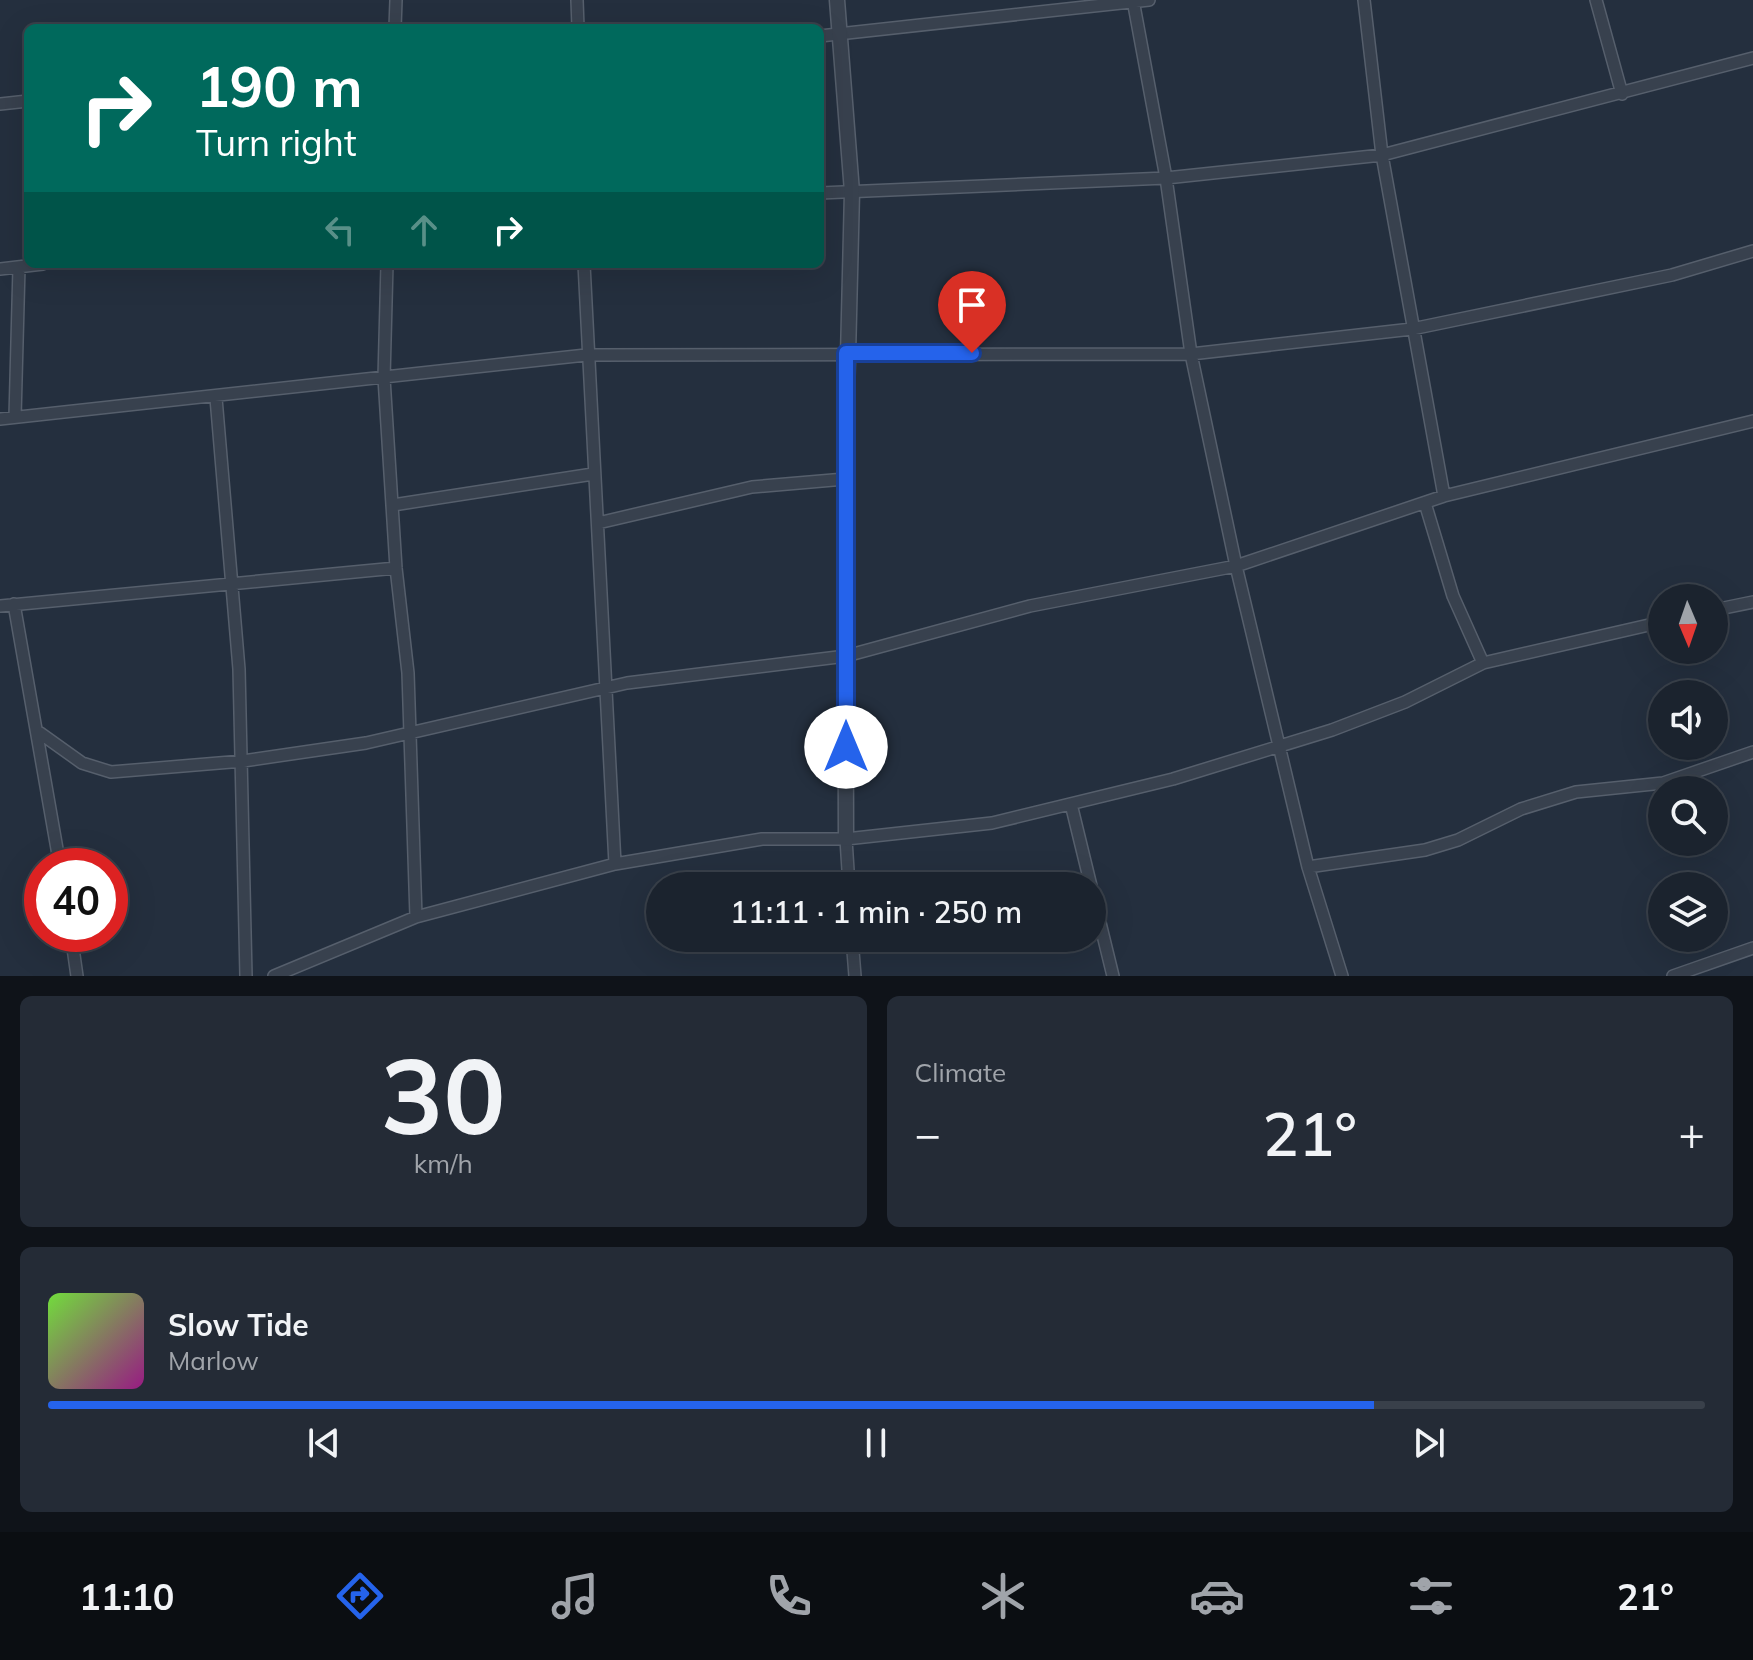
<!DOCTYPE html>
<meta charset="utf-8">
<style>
body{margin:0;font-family:Mulish,sans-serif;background:#242b36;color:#f1f3f6;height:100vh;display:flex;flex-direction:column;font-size:30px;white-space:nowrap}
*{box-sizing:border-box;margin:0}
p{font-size:26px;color:#a0a4aa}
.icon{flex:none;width:44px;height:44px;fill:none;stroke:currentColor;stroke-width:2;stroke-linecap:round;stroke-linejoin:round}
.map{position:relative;height:976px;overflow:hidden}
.drawer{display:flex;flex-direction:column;gap:20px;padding:20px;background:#0f1319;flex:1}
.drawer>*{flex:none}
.top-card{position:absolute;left:24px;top:24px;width:800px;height:244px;border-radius:12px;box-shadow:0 8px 32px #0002,0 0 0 2px #39404a;background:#00695c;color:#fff;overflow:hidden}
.needle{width:52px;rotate:178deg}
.fabs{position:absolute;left:1648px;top:584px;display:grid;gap:16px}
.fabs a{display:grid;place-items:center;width:80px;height:80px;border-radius:50%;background:#1b232e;box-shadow:0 8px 32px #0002,0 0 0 2px #39404a;font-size:40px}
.speed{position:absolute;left:24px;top:848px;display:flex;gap:16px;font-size:40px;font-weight:700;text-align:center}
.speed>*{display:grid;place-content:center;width:104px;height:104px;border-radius:50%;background:#1b232e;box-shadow:0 8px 32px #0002,0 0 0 2px #39404a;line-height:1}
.speed .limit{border:12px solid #d22;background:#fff;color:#111}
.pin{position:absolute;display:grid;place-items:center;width:68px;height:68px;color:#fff;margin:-82px -34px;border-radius:50% 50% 50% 0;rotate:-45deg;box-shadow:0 0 8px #0007}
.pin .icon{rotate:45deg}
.me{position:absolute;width:88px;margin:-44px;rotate:0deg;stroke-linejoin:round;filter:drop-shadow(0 0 6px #0008)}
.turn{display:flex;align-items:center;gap:28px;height:168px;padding:0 40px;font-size:36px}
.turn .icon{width:104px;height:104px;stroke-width:2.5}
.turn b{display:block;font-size:56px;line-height:68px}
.lanes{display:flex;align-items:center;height:76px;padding:0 40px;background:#0003;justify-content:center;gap:40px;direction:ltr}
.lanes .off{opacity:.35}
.big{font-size:60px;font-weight:600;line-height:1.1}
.drawer .tile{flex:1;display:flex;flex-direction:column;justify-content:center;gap:12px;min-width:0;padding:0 28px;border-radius:12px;background:#242b36}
.drawer .dial{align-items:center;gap:0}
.dial b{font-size:104px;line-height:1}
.song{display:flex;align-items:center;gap:24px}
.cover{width:96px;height:96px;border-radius:12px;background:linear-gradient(135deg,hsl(100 70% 55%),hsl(310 70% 35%))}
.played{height:8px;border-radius:4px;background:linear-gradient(90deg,#2563eb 80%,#39404a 80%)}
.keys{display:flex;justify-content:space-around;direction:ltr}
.heat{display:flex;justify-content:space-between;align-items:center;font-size:44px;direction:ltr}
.drawer .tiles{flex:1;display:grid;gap:20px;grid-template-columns:1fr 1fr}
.tile:last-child{grid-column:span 2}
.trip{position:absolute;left:646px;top:872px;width:460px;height:80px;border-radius:40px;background:#1b232e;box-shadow:0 8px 32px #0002,0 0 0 2px #39404a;font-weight:600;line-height:80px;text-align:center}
.tab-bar{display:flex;height:128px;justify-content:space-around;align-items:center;background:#0b0e12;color:#a0a4aa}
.tab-bar .icon{width:56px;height:56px}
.tab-bar .current{color:#2563eb}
.tab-bar b{font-size:36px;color:#f1f3f6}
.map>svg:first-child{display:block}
</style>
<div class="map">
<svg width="1753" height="976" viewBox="0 0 1753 976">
<rect width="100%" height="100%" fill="#242f3e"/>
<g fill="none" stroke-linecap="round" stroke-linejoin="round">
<!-- minor casing -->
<g stroke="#565f6c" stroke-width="14">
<path id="minor" d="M577,0L578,28
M1133,0L1166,178L1191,354L1236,566L1308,867L1342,976
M1364,0L1382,155L1444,496
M1596,0L1622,94
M395,28L396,0
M820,36L1149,0
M0,104L28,101
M820,193L1166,178L1382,155L1753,58
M387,264L384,378L396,568L408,673L416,917
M584,264L615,864
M0,269L43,264
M216,398L239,669L246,976
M15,417L19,267
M0,419L586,355L1191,354L1412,329L1672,275L1753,251
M1425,503L1453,596L1483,663
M393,505L593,474
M598,523L752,487L845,479
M14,604L60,866
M0,606L396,568
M1714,610L1753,602
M40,733L82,763L111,772L243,761L366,743L627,683L846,656L1030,606L1236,566L1444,496L1753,421
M1071,804L1091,886
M846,839L849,886
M1308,867L1425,850L1458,840L1521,809L1576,792L1663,783L1753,752
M1092,890L1113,976
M71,934L77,976
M852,938L855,976
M274,976L416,917L615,864L762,839H846L992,823L1173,779L1332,730L1405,702L1483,663L1662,622
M1673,976L1753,948"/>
</g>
<!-- tertiary casing -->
<g stroke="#565f6c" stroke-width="17">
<path id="tertiary" d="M837,0L852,192L845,479L846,839"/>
</g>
<!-- minor -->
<use href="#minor" stroke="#38414e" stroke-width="11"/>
<!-- tertiary -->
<use href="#tertiary" stroke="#38414e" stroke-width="14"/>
</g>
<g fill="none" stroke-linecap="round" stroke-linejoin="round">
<!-- route casing -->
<g stroke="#184099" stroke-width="20">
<path id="route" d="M846,747V353H972"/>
</g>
<!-- route -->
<use href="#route" stroke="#2563eb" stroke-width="14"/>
</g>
</svg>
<div class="fabs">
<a><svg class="needle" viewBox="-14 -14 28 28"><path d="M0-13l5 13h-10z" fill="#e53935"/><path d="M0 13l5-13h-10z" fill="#a0a4aa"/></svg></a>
<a><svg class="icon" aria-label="sound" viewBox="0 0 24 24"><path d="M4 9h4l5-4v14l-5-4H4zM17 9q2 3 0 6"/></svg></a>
<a><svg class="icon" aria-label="search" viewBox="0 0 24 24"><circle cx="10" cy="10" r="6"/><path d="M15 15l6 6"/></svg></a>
<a><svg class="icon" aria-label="layers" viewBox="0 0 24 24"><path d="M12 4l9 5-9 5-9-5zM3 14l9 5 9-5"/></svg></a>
</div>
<div class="speed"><div class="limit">40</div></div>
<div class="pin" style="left:972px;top:353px;background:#d93025"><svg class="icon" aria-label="arrive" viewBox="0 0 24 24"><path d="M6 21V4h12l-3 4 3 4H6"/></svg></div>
<svg class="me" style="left:846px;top:747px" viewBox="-20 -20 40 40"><circle r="19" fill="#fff"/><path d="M0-13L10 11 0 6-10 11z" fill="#2563eb"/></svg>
<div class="trip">11:11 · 1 min · 250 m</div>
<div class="top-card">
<div class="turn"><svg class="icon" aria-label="right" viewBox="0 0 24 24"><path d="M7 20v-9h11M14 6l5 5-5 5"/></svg><div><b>190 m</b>Turn right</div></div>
<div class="lanes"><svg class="icon off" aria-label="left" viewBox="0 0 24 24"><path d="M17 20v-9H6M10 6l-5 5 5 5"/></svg><svg class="icon off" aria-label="ahead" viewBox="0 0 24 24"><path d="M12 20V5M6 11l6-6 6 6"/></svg><svg class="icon" aria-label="right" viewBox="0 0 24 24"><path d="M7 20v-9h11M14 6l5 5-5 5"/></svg></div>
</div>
</div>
<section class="drawer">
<div class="tiles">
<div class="tile dial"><b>30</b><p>km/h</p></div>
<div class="tile"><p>Climate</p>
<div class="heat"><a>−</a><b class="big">21°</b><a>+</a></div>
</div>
<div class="tile">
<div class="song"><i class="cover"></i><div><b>Slow Tide</b><p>Marlow</p></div></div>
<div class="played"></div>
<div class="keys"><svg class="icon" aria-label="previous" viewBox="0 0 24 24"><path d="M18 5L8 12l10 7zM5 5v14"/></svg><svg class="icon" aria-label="pause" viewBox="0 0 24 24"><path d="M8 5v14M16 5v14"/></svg><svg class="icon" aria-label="next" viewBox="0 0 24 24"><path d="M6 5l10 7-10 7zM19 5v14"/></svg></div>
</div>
</div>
</section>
<nav class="tab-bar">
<b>11:10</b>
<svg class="icon current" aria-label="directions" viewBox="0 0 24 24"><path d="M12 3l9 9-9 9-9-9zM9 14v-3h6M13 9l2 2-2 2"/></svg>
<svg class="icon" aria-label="music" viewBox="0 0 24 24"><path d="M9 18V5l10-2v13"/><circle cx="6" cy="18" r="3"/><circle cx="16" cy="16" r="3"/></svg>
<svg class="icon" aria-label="phone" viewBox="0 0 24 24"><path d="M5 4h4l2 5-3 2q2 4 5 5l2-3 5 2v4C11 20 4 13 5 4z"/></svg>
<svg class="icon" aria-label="climate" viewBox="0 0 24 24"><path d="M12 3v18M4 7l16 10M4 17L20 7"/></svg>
<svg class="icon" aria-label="car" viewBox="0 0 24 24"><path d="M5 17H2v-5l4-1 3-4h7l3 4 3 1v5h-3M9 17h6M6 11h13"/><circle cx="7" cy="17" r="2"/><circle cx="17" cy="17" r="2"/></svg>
<svg class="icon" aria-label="filters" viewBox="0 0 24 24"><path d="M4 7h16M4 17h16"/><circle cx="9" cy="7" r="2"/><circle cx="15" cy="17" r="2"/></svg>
<b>21°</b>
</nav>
